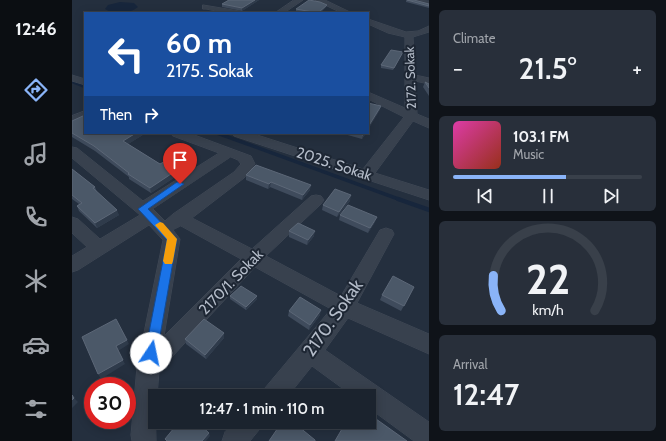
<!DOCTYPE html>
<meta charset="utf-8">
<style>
body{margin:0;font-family:Cabin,sans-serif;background:#282f3a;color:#f1f3f6;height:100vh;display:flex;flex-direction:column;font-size:15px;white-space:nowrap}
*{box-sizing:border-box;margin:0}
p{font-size:13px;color:#a0a4aa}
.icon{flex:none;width:22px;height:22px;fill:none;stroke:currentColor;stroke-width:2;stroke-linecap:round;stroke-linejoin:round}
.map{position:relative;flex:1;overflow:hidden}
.panel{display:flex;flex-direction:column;gap:10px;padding:10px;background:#0f1319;width:237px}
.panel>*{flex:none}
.banner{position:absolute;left:12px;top:12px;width:285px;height:122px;border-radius:0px;box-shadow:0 2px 10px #0003,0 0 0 1px #39404a;background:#1a4fa0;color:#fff;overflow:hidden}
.speed{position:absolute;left:12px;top:377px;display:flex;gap:8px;font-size:20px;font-weight:700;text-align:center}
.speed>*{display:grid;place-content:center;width:52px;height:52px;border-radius:50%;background:#1b232e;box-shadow:0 2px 10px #0003,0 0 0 1px #39404a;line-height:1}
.speed .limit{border:6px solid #d22;background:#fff;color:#111}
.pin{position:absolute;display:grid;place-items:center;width:34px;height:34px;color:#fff;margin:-41px -17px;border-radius:50% 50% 50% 0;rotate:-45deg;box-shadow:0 0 4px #0007}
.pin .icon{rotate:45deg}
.me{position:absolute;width:44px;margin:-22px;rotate:11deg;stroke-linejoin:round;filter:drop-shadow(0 0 3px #0008)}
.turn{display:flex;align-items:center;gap:14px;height:84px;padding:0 16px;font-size:18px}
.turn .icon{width:52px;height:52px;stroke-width:2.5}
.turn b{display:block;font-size:28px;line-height:34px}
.then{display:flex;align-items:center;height:38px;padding:0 16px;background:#0003;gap:8px;font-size:15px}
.big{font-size:30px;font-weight:600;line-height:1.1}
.panel .widget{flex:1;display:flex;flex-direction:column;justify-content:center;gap:6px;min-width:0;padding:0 14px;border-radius:6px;background:#282f3a}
.panel .dial{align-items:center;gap:0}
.dial svg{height:104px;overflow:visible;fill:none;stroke:#39404a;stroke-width:7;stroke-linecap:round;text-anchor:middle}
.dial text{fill:#f1f3f6;stroke:none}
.song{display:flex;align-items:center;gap:12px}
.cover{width:48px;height:48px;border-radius:6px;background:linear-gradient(135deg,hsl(320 70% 55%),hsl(10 70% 35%))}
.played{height:4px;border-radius:2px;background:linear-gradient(90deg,#8ab4f8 60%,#39404a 60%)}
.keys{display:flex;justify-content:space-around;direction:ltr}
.heat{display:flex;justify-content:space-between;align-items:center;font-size:22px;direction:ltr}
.trip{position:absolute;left:76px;top:389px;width:228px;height:40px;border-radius:0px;background:#1b232e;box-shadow:0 2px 10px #0003,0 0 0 1px #39404a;font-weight:600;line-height:40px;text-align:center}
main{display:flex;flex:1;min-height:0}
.dock{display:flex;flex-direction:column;width:72px;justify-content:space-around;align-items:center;background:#0b0e12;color:#a0a4aa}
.dock .icon{width:28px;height:28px}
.dock .selected{color:#8ab4f8}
.dock b{font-size:18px;color:#f1f3f6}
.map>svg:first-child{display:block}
</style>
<main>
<nav class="dock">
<b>12:46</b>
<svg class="icon selected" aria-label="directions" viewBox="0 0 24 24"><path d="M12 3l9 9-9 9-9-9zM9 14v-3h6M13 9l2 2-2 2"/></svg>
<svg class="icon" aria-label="music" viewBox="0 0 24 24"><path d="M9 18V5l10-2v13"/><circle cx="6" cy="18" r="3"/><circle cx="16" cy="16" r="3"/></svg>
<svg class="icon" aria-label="phone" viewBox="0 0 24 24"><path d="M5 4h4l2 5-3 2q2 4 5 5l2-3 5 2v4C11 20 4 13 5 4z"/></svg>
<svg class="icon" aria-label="climate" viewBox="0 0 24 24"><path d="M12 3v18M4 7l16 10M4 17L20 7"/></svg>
<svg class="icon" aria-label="car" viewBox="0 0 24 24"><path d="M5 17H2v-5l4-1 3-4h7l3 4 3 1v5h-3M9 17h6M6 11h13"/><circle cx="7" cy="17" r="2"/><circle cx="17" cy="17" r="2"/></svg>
<svg class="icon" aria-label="filters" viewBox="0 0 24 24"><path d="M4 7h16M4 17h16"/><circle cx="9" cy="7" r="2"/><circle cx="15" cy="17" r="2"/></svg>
</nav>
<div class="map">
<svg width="357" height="441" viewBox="0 0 357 441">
<rect width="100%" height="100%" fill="#242f3e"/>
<!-- water -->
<path fill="#17263c" d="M48,2L62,3L66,7C58,14 42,15 33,9L36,5Z"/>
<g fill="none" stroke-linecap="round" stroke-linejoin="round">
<!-- stream-far2 -->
<path stroke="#17263c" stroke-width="2.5" d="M0,82L13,87"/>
<!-- stream-far1 -->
<path stroke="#17263c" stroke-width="3.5" d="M145,133L329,200"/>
<!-- stream -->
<path stroke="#17263c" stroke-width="4.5" d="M326,199L357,210"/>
<!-- minor casing -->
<g stroke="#414a57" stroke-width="1">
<path id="minor" d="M222,0H231L212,13H203Z
M243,0H253L280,13H270Z
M342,0L357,1V5L343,2Z
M131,5L167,11L171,13H154L134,9H131Z
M296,19L334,32L346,31L357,26V32L341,37L343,75L357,78V84L343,81L345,114L357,119V128L341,121L303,173L357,190V200L162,136L160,133H179L291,169L332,117L296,99V92L333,108V37L316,33L296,24Z
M0,75L13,79V85L0,81Z
M13,111V119L0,125V116Z
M99,133H117L179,156L183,164L172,178L120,218L180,249L239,196L244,195L249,196L252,200L249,204L194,256L269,296L308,230L314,228L320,230L322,234L285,303L357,334V354L276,318L253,350L357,422V441H342L297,408V396H281L240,366L216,396H190L193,388L259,309L183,267L87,371L85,396H83L84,441H60L59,435L65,367L91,240L77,225L6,270L0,272V256L15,247L0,233V217L6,219L28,239L68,215L0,158V147L5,148L71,201L147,153L101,136ZM159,157L166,160L169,164L162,172L101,214L93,221L81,209ZM109,226L169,259L92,336L108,239L101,230Z
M163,422H191L187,430L178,441H150L153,432Z"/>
</g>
<!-- minor -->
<use href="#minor" fill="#38414e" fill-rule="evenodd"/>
</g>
<!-- wall -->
<path fill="#3f4b5c" d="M155,0H187L170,11L150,7V4L157,0Z
M334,0L357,4V8L334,2Z
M255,5L254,7L248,13H233L224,11V9Z
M330,54L321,70L309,68V65Z
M353,82L357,84V96L351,87Z
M0,121L13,133H74L56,144L88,164L112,171L79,193L57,179V177L23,151L0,137Z
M272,133H294L290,139L272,134Z
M0,169L23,187L25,192L47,215L25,228L7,211L5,206L7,204L0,199Z
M174,175L238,190L230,200L198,187L196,189L174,180Z
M278,201L265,217L250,210L251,205Z
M268,215L303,222L296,233L267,220Z
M217,231L242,236L235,245L217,237Z
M342,287L329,311L308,300L310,295Z
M158,296H185V299L174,310L158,299Z
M217,311L248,315L237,330L216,316Z
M152,338L134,359L114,344L113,339Z"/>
<!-- shaded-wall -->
<path fill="#2f3b4b" d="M183,0H187L170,11V8Z
M255,5L254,7L248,13H246Z
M309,106L308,110L296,130V127Z
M64,133H74L53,146L51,141Z
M292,133H294L290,139L291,135Z
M111,166L112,171L79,193L78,188Z
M199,182L198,187L196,189L197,184Z
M239,185L238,190L230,200L231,195Z
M279,195L278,201L265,217L267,212Z
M45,210L47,215L25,228L23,223Z
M305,217L303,222L296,233L298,228Z
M243,231L242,236L235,245L236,240Z
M185,296V299L174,310V307Z
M249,310L248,315L237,330L238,325Z
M152,333V338L134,359L133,355Z
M55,340L57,344L46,351L53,364L29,379L26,374L44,346Z
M2,398L6,402L0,408V400Z
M137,433L138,436L134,441H130Z"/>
<!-- building -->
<path fill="#4b5868" stroke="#5c6777" d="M157,0H183L170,8L150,4Z
M237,0L248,2L255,5L246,13L224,9Z
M335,0H342L357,4V6Z
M319,50L331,52L322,68L309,65Z
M353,82L357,84V88Z
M296,103L309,106L296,127Z
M13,115V133H64L51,141L88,164L99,158L111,166L78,188L56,174L57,173L22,146L0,133V121Z
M284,133H292L291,135Z
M184,165L239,185L231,195L199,182L197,184L174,175Z
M0,169L23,187L21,188L45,210L23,223L5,206L10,203L0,195Z
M263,189L279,195L267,212L251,205Z
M276,205L305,217L298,228L268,215Z
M226,223L243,231L236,240L217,231Z
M321,276L342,287L332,306L310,295Z
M169,286L185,296L174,307L158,296Z
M228,297L249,310L238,325L217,311Z
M44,319L55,340L44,346L51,360L26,374L10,337Z
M132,319L152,333L133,355L113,339Z
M277,392L282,395H296V396H275Z
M0,395L2,398L0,400Z
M297,414L335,441H263L274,422H297Z
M107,422H125L137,433L130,441H95L93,439Z
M210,422H221L243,440V441H197Z"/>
<!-- route -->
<path fill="#1a73e8" stroke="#114b97" d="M105,182H108L112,184L76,209L105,239L85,353L83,357L79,359L74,357L73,353L95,240L66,209Z"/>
<!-- slow -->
<path fill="#f59e0b" d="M88,222L91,223L105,239L101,261L100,264H93L91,261L95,239L83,225Z"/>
<g text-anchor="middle" stroke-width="4" stroke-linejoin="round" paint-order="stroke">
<!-- far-street labels -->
<g font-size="13" fill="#b4bcc9" stroke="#1d2633">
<text transform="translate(338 78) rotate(-92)" y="5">2172. Sokak</text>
</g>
<!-- street labels -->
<g font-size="15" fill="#b4bcc9" stroke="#1d2633">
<text transform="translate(262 164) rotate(18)" y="5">2025. Sokak</text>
<text transform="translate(159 282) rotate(-46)" y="5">2170/1. Sokak</text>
</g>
<!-- near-street labels -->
<g font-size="18" fill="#b4bcc9" stroke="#1d2633">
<text transform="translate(261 318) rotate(-55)" y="6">2170. Sokak</text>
</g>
</g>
</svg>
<div class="speed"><div class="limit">30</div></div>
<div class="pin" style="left:108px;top:184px;background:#d93025"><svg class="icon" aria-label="arrive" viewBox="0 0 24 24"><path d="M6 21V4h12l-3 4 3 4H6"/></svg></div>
<svg class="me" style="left:79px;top:353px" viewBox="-20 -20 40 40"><circle r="19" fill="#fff"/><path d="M0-13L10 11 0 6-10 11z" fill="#1a73e8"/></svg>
<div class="trip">12:47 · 1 min · 110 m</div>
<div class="banner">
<div class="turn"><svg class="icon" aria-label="left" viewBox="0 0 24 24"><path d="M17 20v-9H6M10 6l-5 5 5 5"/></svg><div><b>60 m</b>2175. Sokak</div></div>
<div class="then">Then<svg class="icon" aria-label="right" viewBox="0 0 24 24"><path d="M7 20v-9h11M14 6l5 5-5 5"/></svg></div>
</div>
</div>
<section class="panel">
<div class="widget"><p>Climate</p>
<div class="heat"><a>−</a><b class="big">21.5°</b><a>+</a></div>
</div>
<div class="widget">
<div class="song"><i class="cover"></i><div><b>103.1 FM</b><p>Music</p></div></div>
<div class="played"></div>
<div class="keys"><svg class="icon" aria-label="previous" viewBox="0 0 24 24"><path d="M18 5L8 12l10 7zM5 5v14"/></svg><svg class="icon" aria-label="pause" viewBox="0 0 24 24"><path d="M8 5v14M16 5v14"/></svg><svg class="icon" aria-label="next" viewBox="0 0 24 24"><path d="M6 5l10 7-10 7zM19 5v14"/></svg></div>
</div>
<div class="widget dial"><svg viewBox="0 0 100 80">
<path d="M14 69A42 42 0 1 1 86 69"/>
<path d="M14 69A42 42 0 0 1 8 42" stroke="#8ab4f8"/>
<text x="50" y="56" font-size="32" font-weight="700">22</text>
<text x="50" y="72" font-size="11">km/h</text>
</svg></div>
<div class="widget"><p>Arrival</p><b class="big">12:47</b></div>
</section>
</main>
